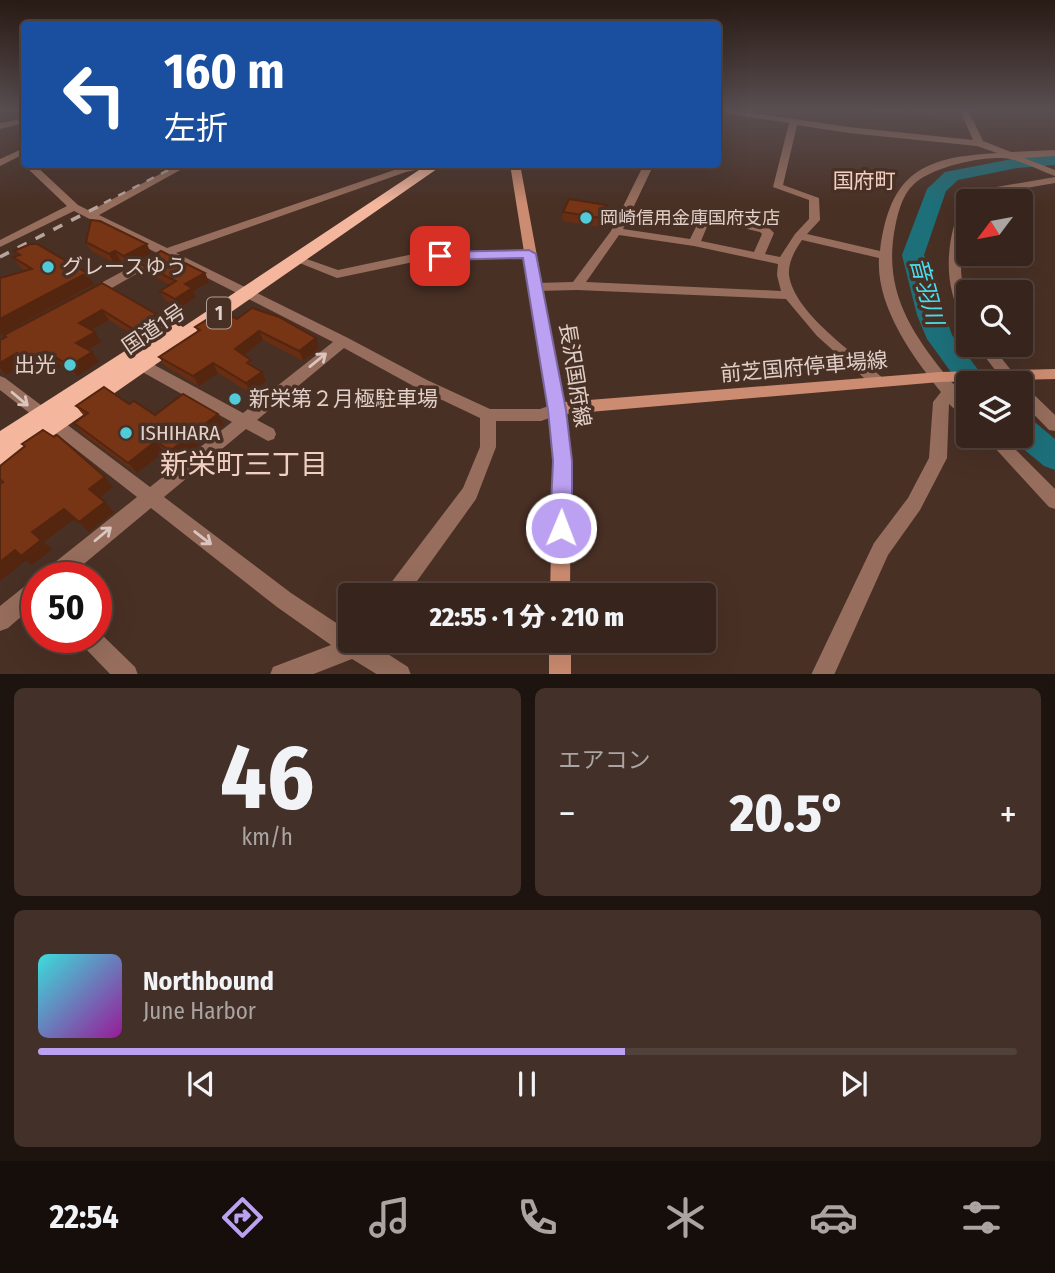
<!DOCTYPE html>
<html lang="ja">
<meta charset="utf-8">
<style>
body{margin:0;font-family:"Fira Sans Condensed","Noto Sans JP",sans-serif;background:#423029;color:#f1f3f6;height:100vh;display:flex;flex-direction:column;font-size:26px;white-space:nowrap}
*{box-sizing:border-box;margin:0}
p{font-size:23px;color:#aaa4a3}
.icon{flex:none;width:38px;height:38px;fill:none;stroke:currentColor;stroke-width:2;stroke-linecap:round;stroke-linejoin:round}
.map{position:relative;height:674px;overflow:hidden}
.side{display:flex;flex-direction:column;gap:14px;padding:14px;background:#1e140f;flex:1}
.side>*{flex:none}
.top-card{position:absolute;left:21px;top:21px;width:700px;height:147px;border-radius:7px;box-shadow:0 7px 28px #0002,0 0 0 2px #51413b;background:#1a4fa0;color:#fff;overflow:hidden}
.needle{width:46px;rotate:238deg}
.fabs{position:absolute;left:956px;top:189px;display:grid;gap:14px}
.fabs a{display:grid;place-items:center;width:77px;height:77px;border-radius:7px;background:#37241c;box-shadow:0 7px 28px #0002,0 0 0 2px #51413b;font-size:35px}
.speed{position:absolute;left:21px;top:562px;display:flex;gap:14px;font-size:35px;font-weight:700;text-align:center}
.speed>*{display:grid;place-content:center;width:91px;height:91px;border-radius:50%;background:#37241c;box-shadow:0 7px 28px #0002,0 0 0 2px #51413b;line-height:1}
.speed .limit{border:10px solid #d22;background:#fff;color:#111}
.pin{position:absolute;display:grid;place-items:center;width:60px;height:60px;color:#fff;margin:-30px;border-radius:14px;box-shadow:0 4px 10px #0006}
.me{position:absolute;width:77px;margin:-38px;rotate:1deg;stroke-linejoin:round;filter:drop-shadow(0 0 5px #0008)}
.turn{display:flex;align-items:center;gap:24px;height:147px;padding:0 28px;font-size:32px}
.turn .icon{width:91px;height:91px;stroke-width:2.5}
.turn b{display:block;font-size:49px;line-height:60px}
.big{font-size:52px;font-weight:800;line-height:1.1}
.side .widget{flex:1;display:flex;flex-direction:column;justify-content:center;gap:10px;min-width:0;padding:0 24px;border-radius:10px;background:#423029}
.side .dial{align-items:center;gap:0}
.dial b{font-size:91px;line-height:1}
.song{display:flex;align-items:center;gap:21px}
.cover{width:84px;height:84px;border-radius:10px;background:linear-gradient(135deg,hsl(180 70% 55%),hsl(300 70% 35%))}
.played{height:7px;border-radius:4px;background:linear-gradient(90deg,#bca0f2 60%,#51413b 60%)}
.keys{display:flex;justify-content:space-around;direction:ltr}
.heat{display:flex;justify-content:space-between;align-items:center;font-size:38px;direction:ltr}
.side .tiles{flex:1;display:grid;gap:14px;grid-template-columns:1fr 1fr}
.widget:last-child{grid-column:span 2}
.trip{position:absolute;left:338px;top:583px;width:378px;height:70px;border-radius:7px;background:#37241c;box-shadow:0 7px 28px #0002,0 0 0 2px #51413b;font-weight:800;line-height:70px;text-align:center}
.tabs{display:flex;height:112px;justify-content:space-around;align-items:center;background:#160e0b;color:#aaa4a3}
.tabs .icon{width:49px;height:49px}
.tabs .current{color:#bca0f2}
.tabs b{font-size:32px;color:#f1f3f6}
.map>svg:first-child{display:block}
</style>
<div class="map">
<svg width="1055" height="675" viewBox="0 0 1055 675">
<rect width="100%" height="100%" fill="#493025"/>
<!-- built -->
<path fill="#563629" d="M871,110H961L967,123Z"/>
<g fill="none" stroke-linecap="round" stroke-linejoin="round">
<!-- river -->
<path fill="#1d707a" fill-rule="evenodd" d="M1055,155V165L1017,168L958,180L946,191L924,255L952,335L988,383H968V392L964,390L927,339L917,315L902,255L927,189L945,172L1017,158Z
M1020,416L1031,419L1055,439V470L1044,466L1009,437L1020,436Z"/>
<!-- minor -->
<path fill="#976e5d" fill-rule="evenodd" d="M718,110H734L849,127L973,140L960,110H968L983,141L1011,152L1055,150V156L1024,158L1055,170V176C1040,171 1025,162 1010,159C987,154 931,167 914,184C901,196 897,216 894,233C885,290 909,329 944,373C949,380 965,395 968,402C969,406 968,414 968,418L962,416L949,404L947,458L920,510L888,555L834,675H811L874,543L908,498L929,458L933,402L941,392C912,356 876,306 879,258L802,240C795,250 788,262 789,275C794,313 855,354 883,378L886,382L883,386H873L817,336L786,299L577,290L536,291L530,287L536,283L573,282L611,231L644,164H654L623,229L690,239L701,217L713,215L768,227L774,233L765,254L780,257L795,234L809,219V200L773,187L789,123L718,112ZM797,125L849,133L977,146L997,153C922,157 890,173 880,251L807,234L820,220L819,198L783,185ZM713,221L760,232L762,234L754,252L701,241L709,222ZM619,235L694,246L778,264L777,275L781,291L586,282Z
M24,118V123L0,129V123Z
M24,148V154L0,166V159Z
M24,162V164H34L78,205L90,211L179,164H191L99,215L167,248L400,168L426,164L425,168L406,172L176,253L348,338L427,380L490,409H540L557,403L563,405L565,409L563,413L541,421H496V447L476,499L407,595H384L387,588L463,488L480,447V418L417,388L344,348L257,420L274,429L276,434L274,439L268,441L246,429L164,497L291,593L350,632V640H366L408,667L411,675H378L352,659L311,675H270L273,667L331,645L277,607L151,508L67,578H41L44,571L137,497L0,390V376L5,378L150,487L232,422L137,369L135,365L137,361H147L243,413L333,342L166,257L96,297H86L85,294L86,291L157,253L74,211L0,247V240L67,206L25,166L23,164Z
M1055,177V183L992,194L976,201H968C968,223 961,245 961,267C961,286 968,303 968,321L963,320C942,283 946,238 963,201L985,189Z
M529,250L533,251V257L423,260L337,278L292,260L298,256L338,270L423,252Z
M976,345H991L1018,379L1021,383L1020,384L1005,383Z
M1020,384L1025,386L1055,415V431L1049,430L1020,400Z
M984,436H1002L1055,489V509L1049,507Z
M37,579V603L8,628L0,631V606L30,582Z
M96,629L135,667L138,675H111L82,645L79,637H96Z"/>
<!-- secondary -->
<path fill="#cc8c71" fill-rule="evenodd" d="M510,164H520L564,402L940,372L1055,369V379L940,382L566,414L571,461L570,595H550L553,461L549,409Z
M549,640H571V675H549Z"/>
<!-- trunk -->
<path fill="#f4b69d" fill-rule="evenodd" d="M428,164H444L8,467L0,470V431L167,324L174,322L183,327Z"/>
<!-- rail-far1 -->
<path stroke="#b7a49c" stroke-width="2.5" stroke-dasharray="8 8" stroke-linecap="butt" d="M104,203L180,164"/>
<!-- rail -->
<path stroke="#b7a49c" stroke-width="3.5" stroke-dasharray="10 10" stroke-linecap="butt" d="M0,257L107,202"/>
</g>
<!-- wall -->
<path fill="#672e13" d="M759,110H818L816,118Z
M889,110H916L915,113Z
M563,212L605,214L600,227L562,221Z
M86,242L151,253L130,265L120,260L114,263L91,251Z
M14,251L94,284L0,335L26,271L21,268L13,257L18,256Z
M140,263L205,273L209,282L193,291L196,297L179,308L165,300L160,291L170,285L145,272Z
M102,283L162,324L139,339L109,320L91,330L101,342L88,350L99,362L77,376L61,366L46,376L25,363L6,375L0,370V340Z
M214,319H237L319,348L303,361L263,340L244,355L253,366L262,372L266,381L250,393L218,373L199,386L165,366L159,357L198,332L195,327Z
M129,404L155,415L218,414L224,425L177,462L164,452L137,473L83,434L74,423L84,416L76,406Z"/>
<!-- shaded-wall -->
<path fill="#54250f" d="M606,205L605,214L600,227L601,218Z
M147,244L151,253L130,265L124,256Z
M115,251L120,260L114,263L109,254Z
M87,273L94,284L0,335V319Z
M205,273L209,282L193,291L196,297L179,308L175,299L185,284Z
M102,310L109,320L86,333L79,323Z
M156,314L162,324L139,339L133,329Z
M259,331L263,340L240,358L235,349Z
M95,332L101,342L83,353L76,343Z
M316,338L319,348L303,361L299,351Z
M92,352L99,362L77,376L69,366Z
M17,353L25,363L6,375L0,368V363Z
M54,356L61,366L46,376L37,366Z
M213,363L218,373L199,386L193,376Z
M262,372L266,381L250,393L246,383Z
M218,414L224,425L177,462L170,451Z
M156,441L164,452L137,473L128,463Z
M105,477L113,487L98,499L89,489Z
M105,502L114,512L89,532L79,522Z
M64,509L74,519L44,542L32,532Z
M41,540L52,549L32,565L26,560L0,581V562L15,550Z"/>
<!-- building -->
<path fill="#783516" stroke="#54250f" stroke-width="2" d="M569,199L606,205L601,218L563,212Z
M91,220L100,221L147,244L124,256L115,251L109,254L86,242Z
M30,244H37L87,273L0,319V278L32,269L13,257L20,255L14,251Z
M161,251L205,273L185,284L192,288L175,299L160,291L176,281L140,263Z
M102,283L156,314L133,329L102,310L79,323L95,332L76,343L92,352L69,366L54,356L37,366L17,353L0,363V340L6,337L4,335Z
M252,308L279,317L316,338L299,351L259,331L235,349L251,360L247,363L262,372L246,383L213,363L193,376L159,357L200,330L195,327L211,317L214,319L223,312L237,319Z
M104,387L129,404L134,401L155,415L183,394L218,414L170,451L156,441L128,463L74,423L88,413L76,406Z
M43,430L54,437L57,435L105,477L89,489L105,502L79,522L64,509L32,532L41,540L21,556L15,550L0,562V484L3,482L0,479V466L25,446L22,444Z"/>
<!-- one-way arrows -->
<defs><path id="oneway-shaft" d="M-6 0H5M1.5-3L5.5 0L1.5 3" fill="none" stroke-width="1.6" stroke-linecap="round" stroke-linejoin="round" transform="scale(1.75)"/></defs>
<g stroke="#dac6be">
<use href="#oneway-shaft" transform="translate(318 360) rotate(-39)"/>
<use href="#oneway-shaft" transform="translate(20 399) rotate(40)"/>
<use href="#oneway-shaft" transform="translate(103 534) rotate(-40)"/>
<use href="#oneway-shaft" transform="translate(203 538) rotate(38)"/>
</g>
<!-- sky -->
<linearGradient id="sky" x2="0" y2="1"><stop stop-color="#281a14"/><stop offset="0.54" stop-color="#594e51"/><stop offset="1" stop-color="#594e51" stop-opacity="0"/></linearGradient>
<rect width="1055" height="204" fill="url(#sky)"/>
<!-- route -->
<path fill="#bca0f2" stroke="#7a689d" stroke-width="2" d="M529,250L536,254L566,410L572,461V528L569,535L561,538L554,535L550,528L553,461L548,410L523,258L440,260L433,256L440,252Z"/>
<!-- markers -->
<g fill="#52cbd9" stroke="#493025" stroke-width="2.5">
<circle cx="586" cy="218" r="7"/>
<circle cx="48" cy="267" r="7"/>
<circle cx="70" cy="365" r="7"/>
<circle cx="235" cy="399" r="7"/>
<circle cx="126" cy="433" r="7"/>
</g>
<g text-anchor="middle" stroke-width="7" stroke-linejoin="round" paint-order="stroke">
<!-- far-poi labels -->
<g font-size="18" fill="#e1d0c9" stroke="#493025" text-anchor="start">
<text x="600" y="224">岡崎信用金庫国府支店</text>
</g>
<!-- shield labels -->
<rect fill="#493025" stroke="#b3a098" stroke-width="2" x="207" y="297.5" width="24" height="31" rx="5"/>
<g font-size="19" font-weight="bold" fill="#e1d0c9">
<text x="219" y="320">1</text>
</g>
<!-- far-quarter labels -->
<g font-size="21" fill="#f1d0c2" stroke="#493025">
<text x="864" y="188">国府町</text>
</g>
<!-- poi labels -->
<g font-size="21" fill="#e1d0c9" stroke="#493025" text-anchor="start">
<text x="62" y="274">グレースゆう</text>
<text x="56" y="372" text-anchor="end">出光</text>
<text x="249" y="406">新栄第２月極駐車場</text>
<text x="140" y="440">ISHIHARA</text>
</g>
<!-- street labels -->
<g font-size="21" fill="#e1d0c9" stroke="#493025">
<text transform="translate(154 329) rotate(-34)" y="7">国道1号</text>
<text transform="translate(804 367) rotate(-5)" y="7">前芝国府停車場線</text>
<text transform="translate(575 375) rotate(81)" y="7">長沢国府線</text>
</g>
<!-- water labels -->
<g font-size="23" font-style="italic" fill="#46e0f2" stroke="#493025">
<text transform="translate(927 291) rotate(75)" y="8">音羽川</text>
</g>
<!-- near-neighbourhood labels -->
<g font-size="28" fill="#f1d0c2" stroke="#493025">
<text x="244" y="474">新栄町三丁目</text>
</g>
</g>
</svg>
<div class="fabs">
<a><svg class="needle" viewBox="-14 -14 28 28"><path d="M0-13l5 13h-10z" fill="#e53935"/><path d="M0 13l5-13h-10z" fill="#aaa4a3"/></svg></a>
<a><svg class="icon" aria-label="search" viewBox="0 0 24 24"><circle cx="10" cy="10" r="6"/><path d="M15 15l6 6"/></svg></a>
<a><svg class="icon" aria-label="layers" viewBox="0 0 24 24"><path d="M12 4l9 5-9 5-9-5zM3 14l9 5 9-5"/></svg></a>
</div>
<div class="speed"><div class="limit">50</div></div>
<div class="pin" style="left:440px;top:256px;background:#d93025"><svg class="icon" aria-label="arrive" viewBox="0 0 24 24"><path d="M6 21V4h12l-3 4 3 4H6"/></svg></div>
<svg class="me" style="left:561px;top:528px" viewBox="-20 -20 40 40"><circle r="17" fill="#bca0f2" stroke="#fff" stroke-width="3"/><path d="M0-11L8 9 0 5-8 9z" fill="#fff"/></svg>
<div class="trip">22:55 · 1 分 · 210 m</div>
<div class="top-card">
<div class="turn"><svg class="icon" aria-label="left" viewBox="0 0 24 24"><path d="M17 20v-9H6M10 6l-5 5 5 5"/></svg><div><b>160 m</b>左折</div></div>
</div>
</div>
<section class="side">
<div class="tiles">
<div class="widget dial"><b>46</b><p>km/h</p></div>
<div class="widget"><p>エアコン</p>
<div class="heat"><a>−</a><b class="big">20.5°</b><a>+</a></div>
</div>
<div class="widget">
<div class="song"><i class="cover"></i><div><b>Northbound</b><p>June Harbor</p></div></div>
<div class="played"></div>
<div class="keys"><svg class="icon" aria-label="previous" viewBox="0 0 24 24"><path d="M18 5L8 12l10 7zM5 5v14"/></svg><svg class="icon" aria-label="pause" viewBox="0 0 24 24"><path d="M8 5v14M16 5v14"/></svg><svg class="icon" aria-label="next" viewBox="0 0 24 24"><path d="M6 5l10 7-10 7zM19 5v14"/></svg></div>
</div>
</div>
</section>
<nav class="tabs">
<b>22:54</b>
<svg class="icon current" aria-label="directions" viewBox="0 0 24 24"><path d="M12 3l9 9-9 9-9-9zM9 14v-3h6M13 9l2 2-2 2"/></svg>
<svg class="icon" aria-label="music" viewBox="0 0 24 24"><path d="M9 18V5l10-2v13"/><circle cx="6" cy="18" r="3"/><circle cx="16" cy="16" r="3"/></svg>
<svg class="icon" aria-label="phone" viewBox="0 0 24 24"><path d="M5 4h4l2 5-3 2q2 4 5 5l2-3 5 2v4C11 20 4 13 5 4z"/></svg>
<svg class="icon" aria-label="climate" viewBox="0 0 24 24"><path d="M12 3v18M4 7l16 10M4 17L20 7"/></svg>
<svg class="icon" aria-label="car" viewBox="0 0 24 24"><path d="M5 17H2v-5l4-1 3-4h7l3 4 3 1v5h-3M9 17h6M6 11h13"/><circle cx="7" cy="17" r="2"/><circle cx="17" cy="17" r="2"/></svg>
<svg class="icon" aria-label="filters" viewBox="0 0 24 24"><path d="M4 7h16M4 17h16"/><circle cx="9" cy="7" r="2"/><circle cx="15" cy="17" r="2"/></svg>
</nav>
